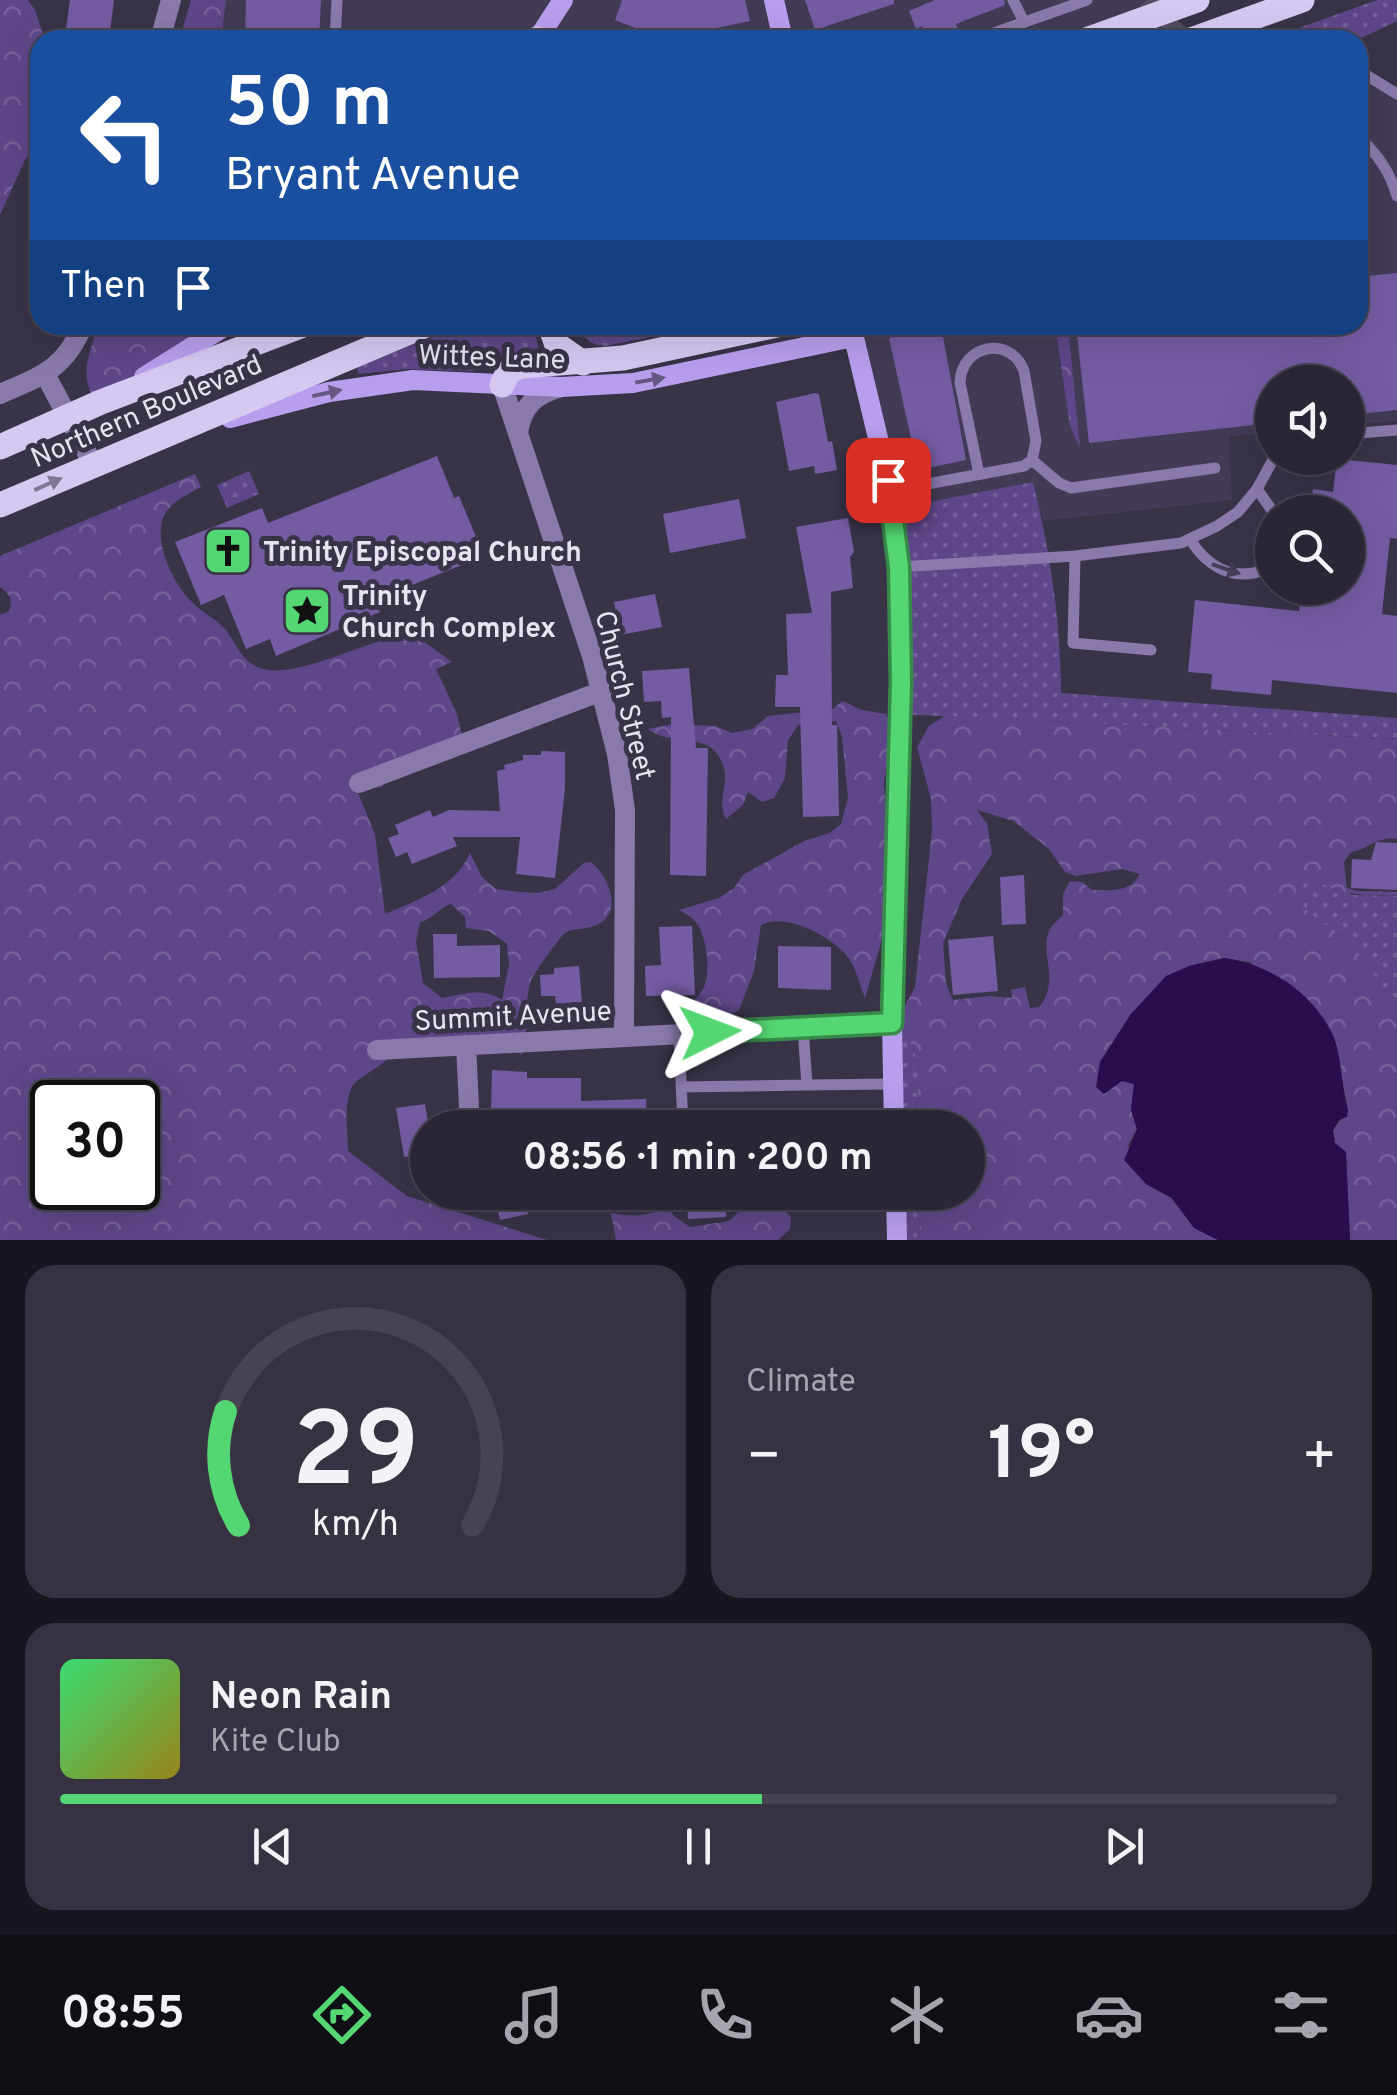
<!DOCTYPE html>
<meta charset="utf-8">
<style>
body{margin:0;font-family:Overpass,sans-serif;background:#373242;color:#f1f3f6;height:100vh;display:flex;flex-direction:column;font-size:38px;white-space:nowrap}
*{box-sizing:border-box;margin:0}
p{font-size:32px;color:#a6a5ad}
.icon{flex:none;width:55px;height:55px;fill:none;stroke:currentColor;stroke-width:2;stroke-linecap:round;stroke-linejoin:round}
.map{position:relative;height:1240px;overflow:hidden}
.sheet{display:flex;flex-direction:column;gap:25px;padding:25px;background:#18151e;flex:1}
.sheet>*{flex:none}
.banner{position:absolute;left:30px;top:30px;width:1338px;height:305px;border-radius:30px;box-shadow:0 10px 40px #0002,0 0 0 2px #474351;background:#1a4fa0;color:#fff;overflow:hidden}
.tools{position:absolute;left:1255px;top:365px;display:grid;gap:20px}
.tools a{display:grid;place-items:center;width:110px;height:110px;border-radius:50%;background:#2b2636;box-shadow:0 10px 40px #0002,0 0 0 2px #474351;font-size:50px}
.speed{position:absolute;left:30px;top:1080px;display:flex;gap:20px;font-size:50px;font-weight:700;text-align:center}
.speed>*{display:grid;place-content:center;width:130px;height:130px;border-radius:50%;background:#2b2636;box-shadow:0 10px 40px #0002,0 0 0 2px #474351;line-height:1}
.speed .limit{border:5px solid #111;border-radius:15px;background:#fff;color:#111}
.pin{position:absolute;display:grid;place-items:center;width:85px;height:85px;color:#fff;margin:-42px;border-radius:20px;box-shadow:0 5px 15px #0006}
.me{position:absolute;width:110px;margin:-55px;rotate:87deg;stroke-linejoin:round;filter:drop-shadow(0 0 8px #0008)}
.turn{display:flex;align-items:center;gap:35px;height:210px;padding:0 30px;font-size:45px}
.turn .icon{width:130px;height:130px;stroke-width:2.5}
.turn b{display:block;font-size:70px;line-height:85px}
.then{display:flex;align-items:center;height:95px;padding:0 30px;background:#0003;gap:20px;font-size:38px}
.big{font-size:75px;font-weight:700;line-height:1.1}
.sheet .widget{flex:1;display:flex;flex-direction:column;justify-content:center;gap:15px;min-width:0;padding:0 35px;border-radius:30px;background:#373242}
.sheet .dial{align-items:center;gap:0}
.dial svg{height:260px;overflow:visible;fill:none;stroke:#474351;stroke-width:7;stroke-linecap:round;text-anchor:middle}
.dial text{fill:#f1f3f6;stroke:none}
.song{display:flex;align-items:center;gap:30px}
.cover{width:120px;height:120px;border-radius:15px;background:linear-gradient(135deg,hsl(140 70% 55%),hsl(50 70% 35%))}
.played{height:10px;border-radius:5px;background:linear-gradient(90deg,#54d672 55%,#474351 55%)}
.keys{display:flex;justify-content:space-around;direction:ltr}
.heat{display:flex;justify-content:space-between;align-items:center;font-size:55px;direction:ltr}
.sheet .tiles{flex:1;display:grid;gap:25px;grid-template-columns:1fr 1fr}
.widget:last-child{grid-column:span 2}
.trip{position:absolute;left:410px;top:1110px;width:575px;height:100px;border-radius:50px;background:#2b2636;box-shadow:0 10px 40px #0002,0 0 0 2px #474351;font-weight:700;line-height:100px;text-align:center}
.tab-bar{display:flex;height:160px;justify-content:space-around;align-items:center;background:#110f16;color:#a6a5ad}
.tab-bar .icon{width:70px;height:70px}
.tab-bar .active{color:#54d672}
.tab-bar b{font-size:45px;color:#f1f3f6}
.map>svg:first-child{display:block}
</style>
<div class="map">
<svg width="1397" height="1240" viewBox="0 0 1397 1240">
<defs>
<pattern id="grass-dots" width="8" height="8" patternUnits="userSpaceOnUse" patternTransform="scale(2.5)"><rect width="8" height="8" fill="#5e4788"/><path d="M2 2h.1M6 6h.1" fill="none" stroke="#756199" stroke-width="1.8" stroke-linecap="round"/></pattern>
<pattern id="forest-crowns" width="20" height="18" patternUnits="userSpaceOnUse" patternTransform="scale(2.5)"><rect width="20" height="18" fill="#5e4788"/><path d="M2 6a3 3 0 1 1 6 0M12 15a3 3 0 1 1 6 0" fill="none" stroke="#756199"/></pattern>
</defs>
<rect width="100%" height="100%" fill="#393348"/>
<!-- built -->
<path fill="#433b56" d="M226,0H1163L1060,40H221Z
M1358,70L1397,94V421L1348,425V382H1272V432L1229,437L1232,500L1043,521L1033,482L892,509L851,325H1358Z"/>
<!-- grass -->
<path fill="url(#grass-dots)" d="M1377,0H1397V21L1357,40H1265Z
M464,325H534L539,353C516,350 489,354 473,371L407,369L359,374L356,367Z
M710,325L605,346C591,345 584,340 580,325Z
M249,471L259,494L227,508L217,485Z
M1033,482C1050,550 1061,623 1061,693L1397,718V739L900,714L892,509Z
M1315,878L1353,895L1397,896V999L1387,996C1375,978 1365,959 1350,943C1334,924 1297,918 1298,887Z
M896,1023C929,1058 915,1085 916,1127H899Z
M901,1193H918L920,1240H903Z"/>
<!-- forest -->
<path fill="url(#forest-crowns)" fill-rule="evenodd" d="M0,0H28L35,10L45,40H40V138L25,160L0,215Z
M191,0H226L221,40H179Z
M97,325H192L189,350L94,398C78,371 92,352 97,325Z
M1055,325H1068L1080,448L1070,426Z
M195,474L201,487C186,495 166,504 162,522C155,548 176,588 195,605C204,614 218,620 225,629C237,644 241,661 260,668C295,681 371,638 409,634L416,636L452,662L436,669L457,714L463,740L387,779L382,787L373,788L353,781L375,834L385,914C417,900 455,888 470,853L482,877L496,889L520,892L538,893L555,889L584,863L591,862C609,876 625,915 594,926C583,930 573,927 564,934C559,938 536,971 532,978C523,997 530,1033 522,1055L508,1047L396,1051C384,1064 372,1070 358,1080C341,1093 348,1132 348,1151L407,1196L547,1240H0V615L9,611C13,600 10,594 0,587V556ZM451,904L465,917L466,928L489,931L507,944L509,964L502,1000C483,987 464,994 442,998L423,983L416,942L420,922C434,919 439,907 451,904ZM52,1102H138V1188H52Z
M842,701L862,710L886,714L891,729L884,784L889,856L888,918L865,998C860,986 857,971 850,960C836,938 785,911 761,925L754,971L739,1010L714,1024L674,1019C684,1010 696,1001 703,989C712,973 707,932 693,919C689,915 684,913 679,910L719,898L734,888L743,875L804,841L830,833L841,824L848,798L842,736L836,721L798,725L788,741L785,778L774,798L762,802L748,792L743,805L726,819C716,800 730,783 723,765C711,729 672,748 648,729L673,724L715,726L732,733L752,729L768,716L833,709Z
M945,716L1397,739V839C1376,836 1370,849 1351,852L1344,862L1347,888L1358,891L1397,892V896C1369,895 1339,897 1315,878L1299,887C1297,918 1334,924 1350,943C1365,959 1375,977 1387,996L1397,999V1240H1350L1346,1152L1335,1143L1333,1130L1348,1110L1338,1059L1250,962L1224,958L1189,966L1131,1014L1100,1062L1122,1081L1134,1084L1131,1110L1137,1129L1128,1145L1146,1184L1171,1198L1194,1228L1218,1240H920L918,1193L968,1192V1128L916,1127C915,1085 929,1058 896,1023L915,987L932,831L931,799L917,747L929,726ZM977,810L1013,821L1048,848L1065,872L1076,876L1122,869L1140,874C1130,893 1111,890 1092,890L1082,882L1070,881L1063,894V915C1057,921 1050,926 1048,934C1041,955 1060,982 1039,1007L1030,1008L1025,987L1011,990L1012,998L989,996L953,1000L946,984L943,943L962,899L992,854L987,824Z
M764,1200L784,1209L791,1218L790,1229L778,1240H616L611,1213C631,1217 653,1218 666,1203L674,1216L690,1227L729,1221L748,1203Z"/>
<!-- water -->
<path fill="#2a0d4d" d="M1224,958C1268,964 1311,991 1332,1033C1342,1054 1341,1087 1348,1110L1347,1117L1339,1120L1333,1130L1335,1143L1346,1152L1350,1240H1218L1194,1228L1172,1198L1146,1184L1124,1160L1137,1129L1131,1110L1134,1084L1122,1081L1104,1094L1096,1087L1100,1062L1131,1014L1166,976L1189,966Z"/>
<!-- building -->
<path fill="#745ca2" d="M70,0H114L109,40L65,37Z
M246,0H321L319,40H245Z
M622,0H745L750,21L664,39L615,20Z
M805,0H894V4L815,30Z
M935,0H1004L1005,5L956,24L963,40H940L937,32L926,36L922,26L916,29L909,11Z
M1397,273V410L1348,415V382H1272V423L1089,443L1076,325H1358V277Z
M941,326L966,460L918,470L889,338Z
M815,393L819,394L828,442L832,441L837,470L815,474L814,466L789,471L776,402Z
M437,456L454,498L459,496L484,556L375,600L380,612L276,656L270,639L246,649L224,595L201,605L175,542L262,508L268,523Z
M1337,459L1397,465V539L1390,538L1382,614L1397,616V693L1272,680L1271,695L1211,689L1212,674L1188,672L1195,600L1299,611L1302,588H1348V512H1310L1313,489L1333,492Z
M739,499L746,538L670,553L663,514Z
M848,518L854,552L850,557L853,588L831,592L832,725H837L839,816L803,817L800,707H775L776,675H788L786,614L812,613L796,527Z
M655,594L662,627L620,635L614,602Z
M689,668L696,748H708L706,876L670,875L671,717L662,718L661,701L644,702L642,671Z
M541,751L565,752V789L555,878L516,874L520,837H453L457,846L412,864L407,852L396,857L388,838L399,834L395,825L430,810L433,817L449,810L500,811L497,771L505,769L504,765L523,760V755H541Z
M1376,842L1397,843V890L1351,888L1352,859L1371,860Z
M1024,875L1026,924L1002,925L1000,877Z
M692,926L695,995L646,996L645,966L661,965L659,927Z
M433,934H457V946L500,945V977L434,978Z
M993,936L998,991L953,995L948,940Z
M778,946L831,947V990L778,988Z
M579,966L582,1002L556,1004L555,996H541L540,975L554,974V968Z
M492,1070L527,1072V1078H581V1101L646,1099L647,1127L555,1128V1114L491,1112Z
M425,1104L429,1128L428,1154L404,1157L396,1108Z
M494,1192H524L528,1214L500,1220Z
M725,1194L726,1217L688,1219L687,1196Z"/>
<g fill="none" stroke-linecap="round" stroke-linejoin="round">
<!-- minor-tunnel -->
<path stroke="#534d61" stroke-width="20" stroke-dasharray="20 10" stroke-linecap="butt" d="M1147,0L1170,28L1187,40"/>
<!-- service -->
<path stroke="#8a7aac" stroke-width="11" d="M1013,0L1024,22
M335,40L337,0
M974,40L1087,0
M1358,70L1397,94
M1358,136C1377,153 1390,171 1397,196
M1348,434L1397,430
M1032,460L1059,483L1071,488L1215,468
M1257,489L1273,512
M890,491L1024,466L1032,460L1036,441L1024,371C1011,335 961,344 960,383L979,474
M1190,539C1209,570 1239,584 1272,566
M1075,556L1073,643L1151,650
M899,567L1075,556L1181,543L1217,526L1238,512L1257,489L1274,458
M803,1028L807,1085L893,1084
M679,1034L683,1128
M681,1087L807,1085"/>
<!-- minor -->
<path stroke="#8a7aac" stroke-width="20" d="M160,40L171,0
M45,374L93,464
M502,385L592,656L617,754L625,810L624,1037
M0,394C41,376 65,369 83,325
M518,433C522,406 535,394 561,387
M359,783L602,691
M466,1045L470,1128
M377,1050L892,1023"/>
<!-- secondary -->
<path stroke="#b89fee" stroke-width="20" d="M774,0L783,40
M537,40L563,0
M851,325L888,480L899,567L901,681L892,1023L894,1128
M144,377L227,325
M230,418L329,392L413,380L561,387L633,383L853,337
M896,1192L897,1240"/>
<!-- primary -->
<path stroke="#d5c9f2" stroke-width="25" d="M537,40V39
M1191,40L1302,0
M550,325L557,345L583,363
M502,385L508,372L521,366L623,358L777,325
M0,447L101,402L303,325
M0,505L426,325"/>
<!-- primary-bridge -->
<path stroke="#d5c9f2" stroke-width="25" d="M1086,40L1197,0"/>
</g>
<!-- one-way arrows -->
<defs><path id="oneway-solid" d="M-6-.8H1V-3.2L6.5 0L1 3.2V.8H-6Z" transform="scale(2.5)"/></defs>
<g fill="#655982">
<use href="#oneway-solid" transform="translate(650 380) rotate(-10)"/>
<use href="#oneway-solid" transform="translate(327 393) rotate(-12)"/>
</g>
<use fill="#7f7694" href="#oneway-solid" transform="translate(48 484) rotate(-24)"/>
<use fill="#453e57" href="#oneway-solid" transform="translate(1226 569) rotate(19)"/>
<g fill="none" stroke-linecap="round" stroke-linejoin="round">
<!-- route casing -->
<g stroke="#378b4a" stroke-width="25">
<path id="route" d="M710,1032L892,1023L901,682L899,567L888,480"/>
</g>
<!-- route -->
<use href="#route" stroke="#54d672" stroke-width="18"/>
</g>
<!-- icons -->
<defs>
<g id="church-square" transform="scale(2.5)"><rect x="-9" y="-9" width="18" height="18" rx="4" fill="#54d672" stroke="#393348"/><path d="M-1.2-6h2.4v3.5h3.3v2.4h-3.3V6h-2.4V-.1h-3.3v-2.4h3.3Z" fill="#111"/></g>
<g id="sight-square" transform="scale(2.5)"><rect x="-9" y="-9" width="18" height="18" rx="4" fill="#54d672" stroke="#393348"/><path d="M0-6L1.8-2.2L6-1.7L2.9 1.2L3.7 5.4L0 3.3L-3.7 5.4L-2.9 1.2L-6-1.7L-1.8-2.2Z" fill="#111"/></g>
</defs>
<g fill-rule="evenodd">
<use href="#church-square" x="228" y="551"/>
<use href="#sight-square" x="307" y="611"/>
</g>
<g text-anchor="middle" stroke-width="10" stroke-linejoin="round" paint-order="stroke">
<!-- street labels -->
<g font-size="28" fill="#e7e3f1" stroke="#393348">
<text transform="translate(492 356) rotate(2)" y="10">Wittes Lane</text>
<text transform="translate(146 410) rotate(-23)" y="10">Northern Boulevard</text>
<text transform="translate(626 695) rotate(76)" y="10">Church Street</text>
<text transform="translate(513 1015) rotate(-3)" y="10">Summit Avenue</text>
</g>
<!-- poi labels -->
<g font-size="28" font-weight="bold" fill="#e7e3f1" stroke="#393348" text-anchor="start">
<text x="263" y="561">Trinity Episcopal Church</text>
<text x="342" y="605">Trinity<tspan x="342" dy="32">Church Complex</tspan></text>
</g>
</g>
</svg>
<div class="tools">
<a><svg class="icon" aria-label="sound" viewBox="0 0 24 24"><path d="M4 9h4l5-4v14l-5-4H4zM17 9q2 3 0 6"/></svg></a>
<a><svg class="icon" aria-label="search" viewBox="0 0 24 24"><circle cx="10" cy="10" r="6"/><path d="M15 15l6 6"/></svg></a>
</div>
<div class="speed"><div class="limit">30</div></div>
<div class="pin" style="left:888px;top:480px;background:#d93025"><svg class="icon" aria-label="arrive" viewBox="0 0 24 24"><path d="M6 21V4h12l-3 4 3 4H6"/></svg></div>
<svg class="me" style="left:710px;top:1032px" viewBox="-20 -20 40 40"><path d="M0-17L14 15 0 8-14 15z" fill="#54d672" stroke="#fff" stroke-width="4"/></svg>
<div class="trip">08:56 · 1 min · 200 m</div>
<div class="banner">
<div class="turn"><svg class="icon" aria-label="left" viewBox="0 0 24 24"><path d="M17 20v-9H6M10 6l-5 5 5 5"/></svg><div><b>50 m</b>Bryant Avenue</div></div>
<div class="then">Then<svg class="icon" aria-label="arrive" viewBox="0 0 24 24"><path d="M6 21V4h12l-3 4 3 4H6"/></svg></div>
</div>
</div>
<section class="sheet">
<div class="tiles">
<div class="widget dial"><svg viewBox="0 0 100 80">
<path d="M14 69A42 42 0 1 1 86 69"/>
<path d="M14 69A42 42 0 0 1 10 34" stroke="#54d672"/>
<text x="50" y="56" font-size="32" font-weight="700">29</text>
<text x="50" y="72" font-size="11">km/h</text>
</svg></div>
<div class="widget"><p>Climate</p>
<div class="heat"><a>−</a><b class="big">19°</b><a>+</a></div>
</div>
<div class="widget">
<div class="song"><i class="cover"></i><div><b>Neon Rain</b><p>Kite Club</p></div></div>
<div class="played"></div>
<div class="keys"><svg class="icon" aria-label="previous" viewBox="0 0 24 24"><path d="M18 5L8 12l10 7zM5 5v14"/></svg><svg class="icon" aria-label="pause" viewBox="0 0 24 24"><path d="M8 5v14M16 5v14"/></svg><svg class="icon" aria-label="next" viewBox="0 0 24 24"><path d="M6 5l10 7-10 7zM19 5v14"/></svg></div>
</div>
</div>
</section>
<nav class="tab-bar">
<b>08:55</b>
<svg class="icon active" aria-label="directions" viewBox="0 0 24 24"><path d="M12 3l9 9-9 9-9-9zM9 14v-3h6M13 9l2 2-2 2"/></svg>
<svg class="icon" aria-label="music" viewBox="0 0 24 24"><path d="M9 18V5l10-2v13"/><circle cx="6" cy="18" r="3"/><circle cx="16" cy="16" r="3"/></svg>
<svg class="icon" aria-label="phone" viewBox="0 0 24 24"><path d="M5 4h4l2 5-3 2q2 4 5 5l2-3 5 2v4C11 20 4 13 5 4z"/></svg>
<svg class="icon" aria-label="climate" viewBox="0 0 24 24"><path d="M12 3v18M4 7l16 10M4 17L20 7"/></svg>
<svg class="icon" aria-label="car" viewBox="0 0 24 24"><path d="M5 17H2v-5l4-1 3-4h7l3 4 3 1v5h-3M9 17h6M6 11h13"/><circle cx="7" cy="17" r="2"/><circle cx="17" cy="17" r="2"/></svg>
<svg class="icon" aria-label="filters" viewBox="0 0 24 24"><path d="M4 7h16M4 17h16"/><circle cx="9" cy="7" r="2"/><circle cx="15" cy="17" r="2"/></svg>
</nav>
